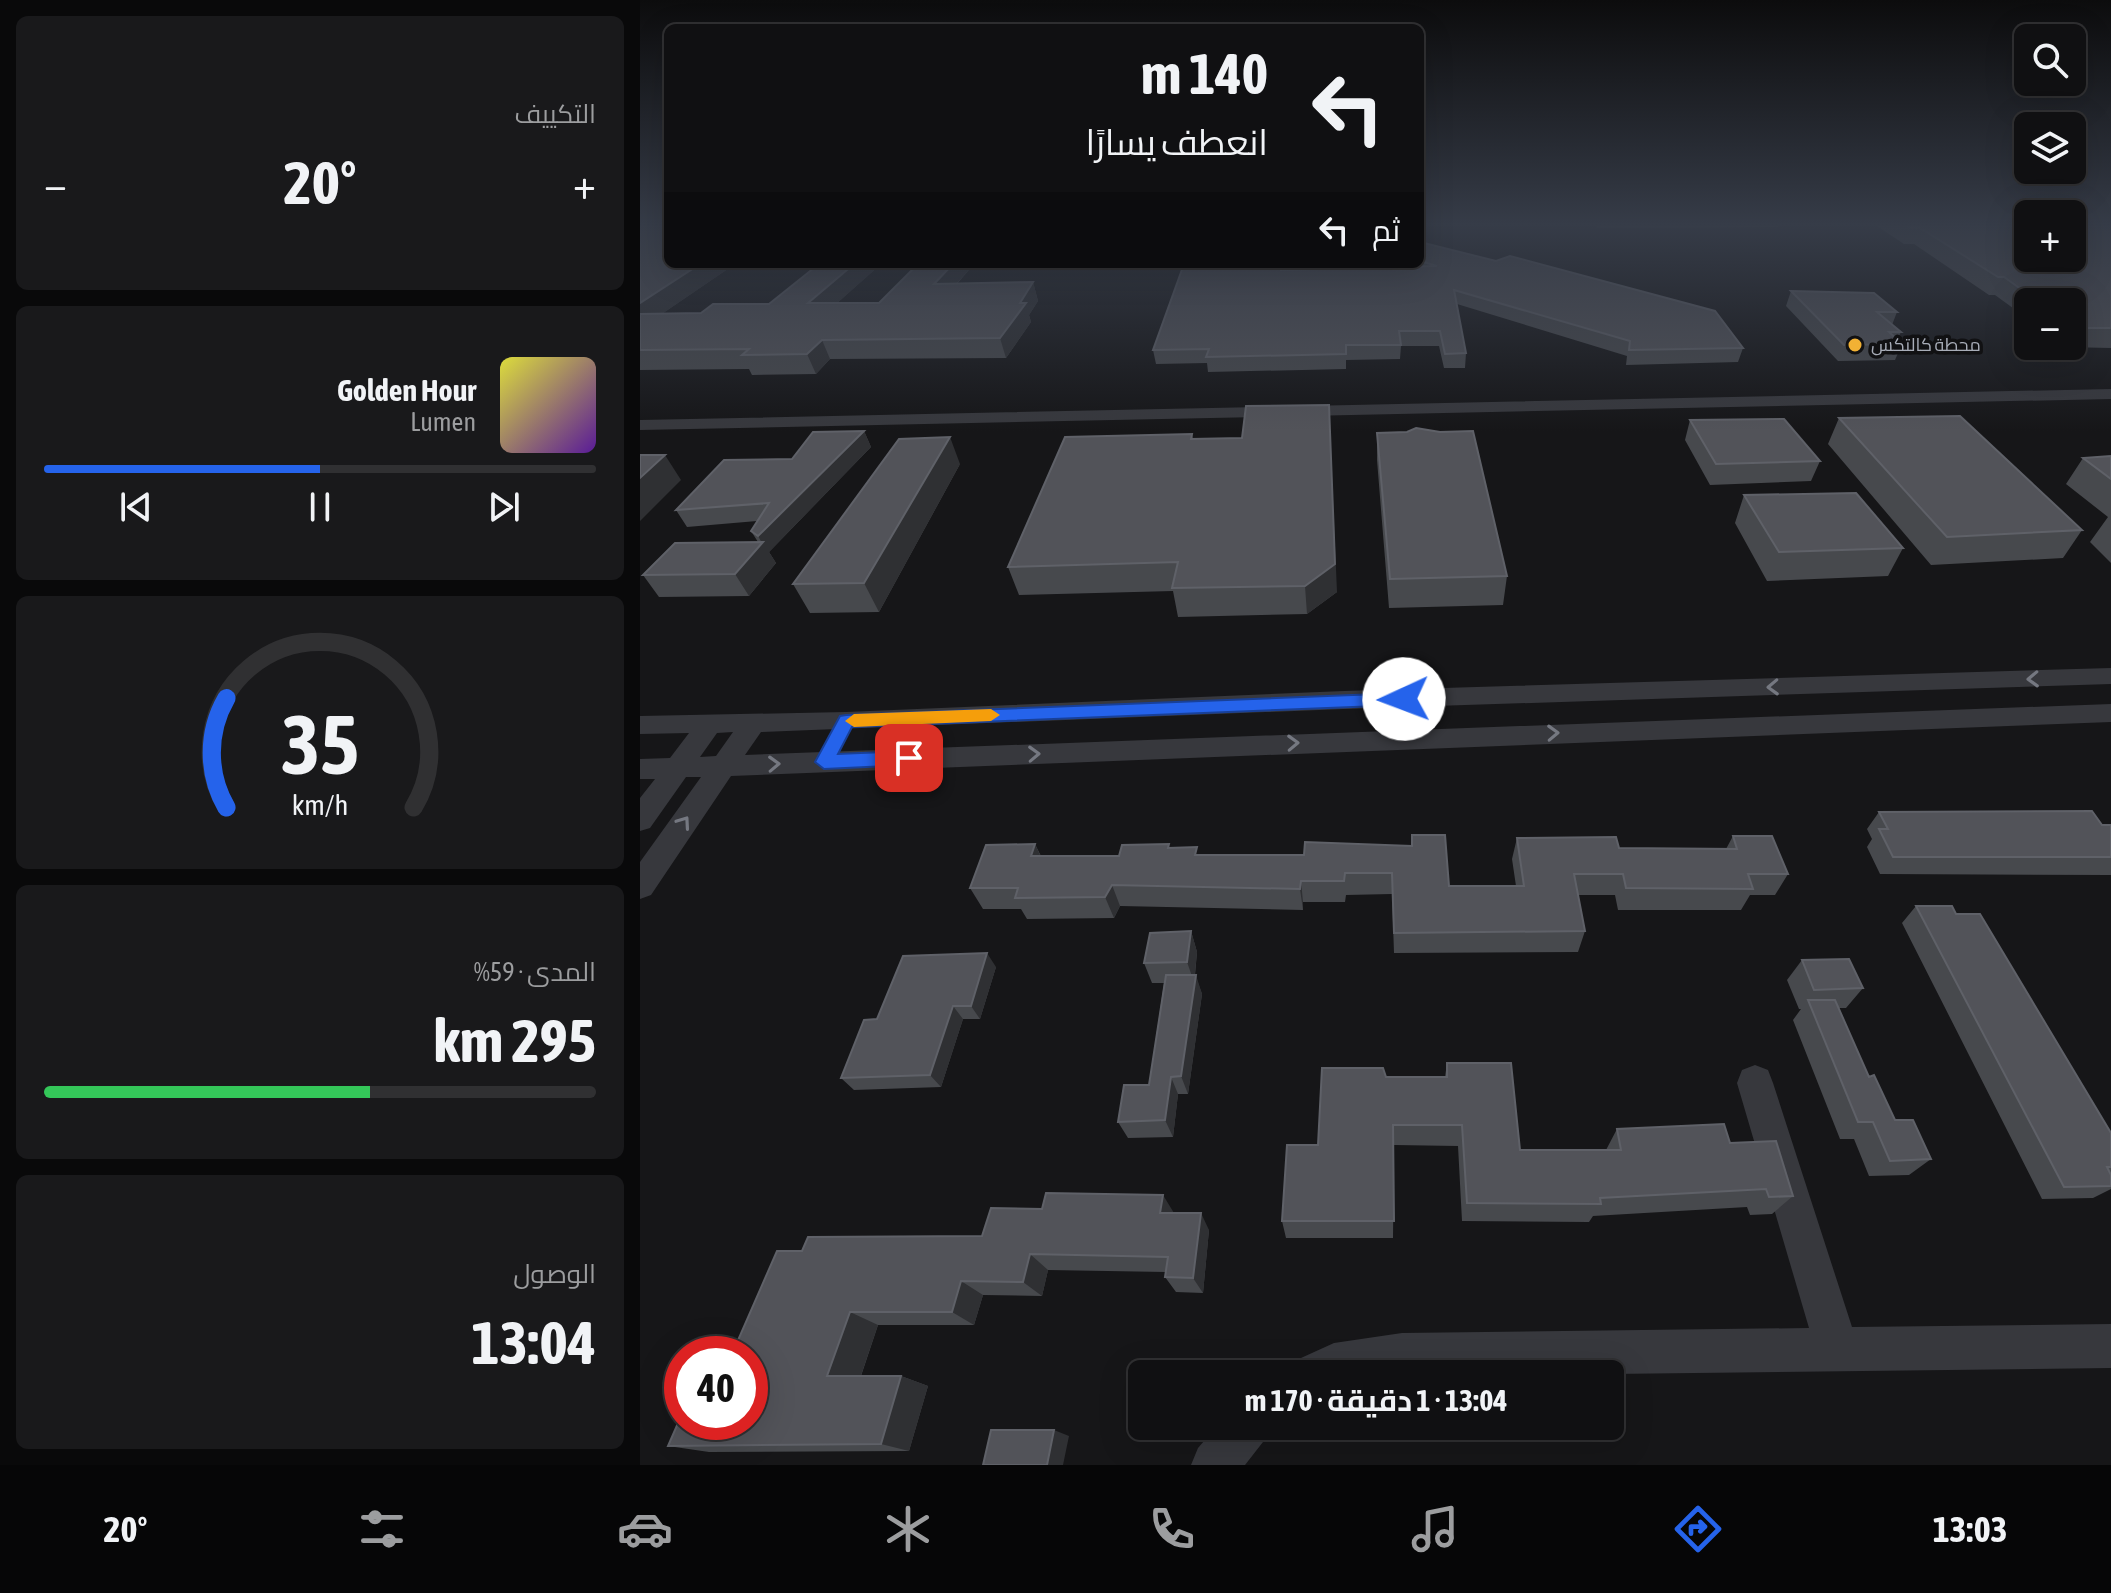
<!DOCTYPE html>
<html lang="ar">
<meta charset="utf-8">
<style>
body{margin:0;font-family:"Asap Condensed",Cairo,sans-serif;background:#19191b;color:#f1f3f6;direction:rtl;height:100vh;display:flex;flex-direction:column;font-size:30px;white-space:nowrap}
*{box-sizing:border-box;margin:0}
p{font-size:26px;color:#9c9d9f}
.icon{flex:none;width:44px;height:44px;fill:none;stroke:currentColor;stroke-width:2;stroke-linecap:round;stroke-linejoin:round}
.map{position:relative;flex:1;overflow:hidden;direction:ltr}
.sheet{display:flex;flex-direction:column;gap:16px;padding:16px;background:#09090a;width:640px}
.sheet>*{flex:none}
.hud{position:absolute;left:24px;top:24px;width:760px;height:244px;border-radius:12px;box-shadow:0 8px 32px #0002,0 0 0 2px #303032;direction:rtl;background:#101012;color:#f1f3f6;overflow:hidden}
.tools{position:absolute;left:1374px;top:24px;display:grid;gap:16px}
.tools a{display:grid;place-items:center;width:72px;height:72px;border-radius:12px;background:#101012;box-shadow:0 8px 32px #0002,0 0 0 2px #303032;font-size:40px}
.speed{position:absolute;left:24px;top:1336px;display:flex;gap:16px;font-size:40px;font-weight:700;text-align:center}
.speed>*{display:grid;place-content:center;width:104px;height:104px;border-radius:50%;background:#101012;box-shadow:0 8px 32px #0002,0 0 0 2px #303032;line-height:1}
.speed .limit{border:12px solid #d22;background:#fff;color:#111}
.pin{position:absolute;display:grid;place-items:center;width:68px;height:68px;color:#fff;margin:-34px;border-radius:16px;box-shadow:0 4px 12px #0006}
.me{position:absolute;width:88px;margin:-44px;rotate:268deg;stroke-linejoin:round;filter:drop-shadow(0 0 6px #0008)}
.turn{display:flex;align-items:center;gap:28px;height:168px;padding:0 24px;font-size:36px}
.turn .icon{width:104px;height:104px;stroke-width:2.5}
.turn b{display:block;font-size:56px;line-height:68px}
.then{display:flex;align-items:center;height:76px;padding:0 24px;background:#0003;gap:16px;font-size:30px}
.big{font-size:60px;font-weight:700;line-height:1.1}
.sheet .card{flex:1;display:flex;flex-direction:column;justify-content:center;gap:12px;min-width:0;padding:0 28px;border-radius:12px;background:#19191b}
.sheet .dial{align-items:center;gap:0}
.dial svg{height:208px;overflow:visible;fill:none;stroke:#303032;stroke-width:7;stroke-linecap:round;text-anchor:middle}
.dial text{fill:#f1f3f6;stroke:none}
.song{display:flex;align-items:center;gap:24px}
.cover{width:96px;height:96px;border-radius:12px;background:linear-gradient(135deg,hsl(60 70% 55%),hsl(270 70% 35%))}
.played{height:8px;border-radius:4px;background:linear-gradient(90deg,#2563eb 50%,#303032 50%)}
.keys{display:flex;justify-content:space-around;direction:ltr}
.heat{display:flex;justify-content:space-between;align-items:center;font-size:44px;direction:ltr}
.charge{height:12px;border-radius:6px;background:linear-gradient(90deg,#34c759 59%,#303032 0)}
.trip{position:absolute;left:488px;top:1360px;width:496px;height:80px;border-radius:12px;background:#101012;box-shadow:0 8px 32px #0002,0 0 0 2px #303032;font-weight:700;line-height:80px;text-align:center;direction:rtl}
.tab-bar{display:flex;height:128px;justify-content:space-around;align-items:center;background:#060607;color:#9c9d9f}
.tab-bar .icon{width:56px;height:56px}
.tab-bar .current{color:#2563eb}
.tab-bar b{font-size:36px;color:#f1f3f6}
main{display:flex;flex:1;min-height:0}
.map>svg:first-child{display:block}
</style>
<main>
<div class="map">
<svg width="1471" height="1465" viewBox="0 0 1471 1465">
<rect width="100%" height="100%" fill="#161618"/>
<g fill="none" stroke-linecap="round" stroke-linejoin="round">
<!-- minor -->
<path fill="#37383d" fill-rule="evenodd" d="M1471,389V399L0,430V420Z
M1471,668V684L704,709L121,732L105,755L1471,704V722L91,776L11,895L0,899V862L61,777H46L10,828L0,831V798L15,779H0V759L30,758L49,733L0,734V716L206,712L704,691ZM93,732L76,756L60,757L77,733Z
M1115,1065L1128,1070L1133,1083L1212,1327L1471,1324V1368L970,1374H655L661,1358L694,1343L762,1333L1169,1328L1097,1083L1102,1070Z
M577,1426H630L623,1442L605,1465H551L558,1448Z"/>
</g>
<!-- wall -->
<path fill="#47494d" d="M0,226L95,264L23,313H61L129,304L179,264H241L197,303H239L334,264L317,284L393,282L398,301L389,315L391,322L366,358L190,359L176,374L112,375L109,369L0,370Z
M956,226H1139L1138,227L958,228Z
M1237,226H1471V348L1425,347L1424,346H1432V302H1388V319L1355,295H1349L1274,244H1264Z
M780,242L1103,348L1098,362L986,365L987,356L817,304L826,353L825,368H804L799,346H761L760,359L706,360V369L568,372L567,363L516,364L513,350L643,270L756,267L745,264H780Z
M1151,291L1257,312L1252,325L1261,332L1257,340L1262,344L1255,360L1198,361L1146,306Z
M1199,418L1442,530L1423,558L1291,565L1188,444Z
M1050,420L1180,461L1171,481L1070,485L1045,440Z
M224,431L231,447L129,552L136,563L109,596L19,597L3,575L118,542L111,531L117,521L47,527L36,510L152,459Z
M800,432L867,576L863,605L749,608L737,460V433Z
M552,434L553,439L697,592L667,614L538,617L533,591L379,595L368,567Z
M1471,456V563L1450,542L1468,517L1426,484L1443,458Z
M320,464L239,612L170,613L153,584Z
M1104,495L1263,548L1248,576L1127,581L1095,523Z
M1239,812L1471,825V875L1240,874L1227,847L1232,839L1227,829Z
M772,835L809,886H876L872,859L877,838L979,848L1086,849L1093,836L1148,874L1135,895H1110L1101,910H978L975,895H938L945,931L938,952L754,953L752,894L706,895L705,902H663V910L480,906L474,918L387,919L381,909H343L330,888L395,844L401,856H479L530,848L559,855H664L771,846Z
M1276,906L1316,914L1471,1133V1189L1453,1198L1402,1199L1262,923Z
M551,931L557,952L555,975L562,994L548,1094H538L533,1137L488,1138L478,1122L509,1085L524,983H512L504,963Z
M1162,960L1223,988L1206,1008H1199L1229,1077L1255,1120L1291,1159L1269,1175L1229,1176L1214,1139H1200L1153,1020L1161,1009H1159L1147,980Z
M356,967L340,1019H323L301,1087L214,1090L201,1078L237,1019Z
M807,1063L880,1150H966L977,1129L1090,1143L1153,1196L1132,1214L1110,1215L1107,1207L953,1216L949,1222L822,1221L818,1146L754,1145L753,1238H646L642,1221L678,1145L805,1077Z
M534,1213L569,1230L563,1293L536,1292L525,1277L526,1272L408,1270L402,1296L343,1295L334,1325H238L221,1376H261L288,1386L269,1451L69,1452L28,1446L110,1422L162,1251L342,1236Z"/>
<!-- shaded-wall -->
<path fill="#2f3033" d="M60,264H95L0,329V303Z
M214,264H241L176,322L168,303Z
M313,264H334L300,302L294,284Z
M393,282L398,301L389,315L391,322L366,358L360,338L380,303Z
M182,340L190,359L176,374L167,354Z
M689,405L697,592L667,614L665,586Z
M224,431L231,447L129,552L136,563L109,596L95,574L122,543L118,536Z
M310,437L320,464L239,612L224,583Z
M25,455L41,480L0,521V478Z
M395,844L405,866L391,856Z
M661,881L663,902V910L660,889Z
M472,885L480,906L474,918L465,897Z
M551,931L557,952L554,982L547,962Z
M347,953L356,967L340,1019L331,1006Z
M556,975L562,994L548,1094L541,1076Z
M313,1006L323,1019L301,1087L290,1075Z
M531,1077L538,1094L533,1137L525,1120Z
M523,1195L534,1213H520Z
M561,1213L569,1230L563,1293L553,1278Z
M390,1254L408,1270L402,1296L383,1282Z
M321,1281L343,1295L334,1325L312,1312Z
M210,1312L238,1325L217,1387L187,1376Z
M261,1376L288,1386L269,1451L241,1444Z
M414,1430L429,1436L423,1465H407Z"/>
<!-- building -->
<path fill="#525359" stroke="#5f6168" stroke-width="2" d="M0,226H28V264H60L0,303Z
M1267,226H1388V258H1432V226H1471V328H1436L1432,325V302H1399L1364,277H1358L1280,228H1271Z
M780,242L856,261L870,256L1075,311L1103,348L989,350L990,341L814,290L826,353L805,354L800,331H759L761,345H706V354L566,357L569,349L513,350L544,264H641V270L797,266L780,261Z
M179,264H214L168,303H239L278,264H313L294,284L393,282L380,303H386L360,338L182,340L167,354L102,355L109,349L0,350V314L61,313L73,304H129Z
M1151,291L1234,293L1257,312H1237L1261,332H1249L1262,344L1204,345Z
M689,405L695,564L665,586L532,588L538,562L368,567L425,437L552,434L551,439L602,438L606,406Z
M1320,416L1442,530L1307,537L1199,418Z
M1144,419L1180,461L1076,464L1050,420Z
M776,428L800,432L833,431L867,576L750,579L737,433L767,432Z
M224,431L118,536L111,531L129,503L36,510L84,460L152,459L173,432Z
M310,437L224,583L153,584L259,439Z
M0,455H25L0,478Z
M1471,456V479L1443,458Z
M1216,493L1263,548L1139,552L1104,495Z
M123,542L95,574L3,575L35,543Z
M1452,811L1462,825H1471V857H1253L1239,829H1248L1239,812Z
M772,835H805L809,886H884L877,838L976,837L979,848L1097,849L1093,836H1132L1148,874H1108L1113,889L986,888L983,874H934L945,931L754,933L752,873H705L704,881H661L660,889L472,885L465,897L375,898L378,888H330L346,845L395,844L391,856H479L482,845L529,844L528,848L557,847L555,855H664L665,842L772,846Z
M1276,906H1312L1316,914H1340L1471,1133V1167H1467L1471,1175V1186L1424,1187Z
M551,931L547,962L504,963L510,933Z
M347,953L331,1006H313L290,1075L201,1078L224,1020L237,1019L263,956Z
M1209,959L1223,988L1174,990L1162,960Z
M526,975H556L541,1076L531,1077L525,1120L478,1122L484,1085H509Z
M1168,1000H1195L1229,1077L1234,1075L1255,1120H1273L1291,1159L1250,1161L1233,1122H1218Z
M807,1063H871L880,1150H981L977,1129L1084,1124L1090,1143L1136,1141L1153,1196L1129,1197L1126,1189L960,1198L961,1204L827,1203L822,1125H753L754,1221H642L647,1145H678L682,1068H743L746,1077H807Z
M406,1193L523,1195L520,1213H561L553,1278L525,1277L528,1257L390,1254L383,1282L321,1281L312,1312H210L187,1376H261L241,1444L28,1446L42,1414V1422H110V1354H92L137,1251H162L168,1237L342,1236L351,1208L402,1209Z
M351,1430H414L407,1465H343Z"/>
<!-- one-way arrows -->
<defs><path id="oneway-chevron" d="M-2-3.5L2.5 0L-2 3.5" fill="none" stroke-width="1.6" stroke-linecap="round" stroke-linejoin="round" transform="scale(2)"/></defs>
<g stroke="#757881">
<use href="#oneway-chevron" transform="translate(1393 679) rotate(178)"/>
<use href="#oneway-chevron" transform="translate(1133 687) rotate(178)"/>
<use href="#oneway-chevron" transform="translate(913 733) rotate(-2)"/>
<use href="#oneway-chevron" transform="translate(653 743) rotate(-2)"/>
<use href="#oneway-chevron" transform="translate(394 754) rotate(-2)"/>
<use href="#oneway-chevron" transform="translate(134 764) rotate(-2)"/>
<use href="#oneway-chevron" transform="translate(44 822) rotate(-55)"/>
</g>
<!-- sky -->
<linearGradient id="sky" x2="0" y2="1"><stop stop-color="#0c0c0d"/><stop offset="0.52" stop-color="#363c48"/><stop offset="1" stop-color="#363c48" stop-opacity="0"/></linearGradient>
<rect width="1471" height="431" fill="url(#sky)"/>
<!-- route -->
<path fill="#2563eb" stroke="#184099" stroke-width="2" d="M764,693L772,699L764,705L212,727L198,754L269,751L278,758L269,765L184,769L175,762L200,716L206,715Z"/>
<!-- slow -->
<path fill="#f59e0b" d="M351,709L360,715L351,721L214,727L205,721L214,714Z"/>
<!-- markers -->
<circle fill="#f2b134" stroke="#111113" stroke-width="3" cx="1215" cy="345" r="8"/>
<g text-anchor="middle" stroke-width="7" stroke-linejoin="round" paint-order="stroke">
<!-- far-poi labels -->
<g font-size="18" fill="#a8adb8" stroke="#111113" text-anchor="start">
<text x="1231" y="351">محطة كالتكس</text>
</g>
</g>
</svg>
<div class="tools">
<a><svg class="icon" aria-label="search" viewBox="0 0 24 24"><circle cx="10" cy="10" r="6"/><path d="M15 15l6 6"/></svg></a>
<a><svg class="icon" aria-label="layers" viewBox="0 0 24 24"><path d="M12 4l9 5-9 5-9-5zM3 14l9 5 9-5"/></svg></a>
<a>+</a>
<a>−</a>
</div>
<div class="speed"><div class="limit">40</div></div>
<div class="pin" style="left:269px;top:758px;background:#d93025"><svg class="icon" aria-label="arrive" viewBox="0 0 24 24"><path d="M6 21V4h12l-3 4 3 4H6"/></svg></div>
<svg class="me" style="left:764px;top:699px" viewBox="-20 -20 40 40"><circle r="19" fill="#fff"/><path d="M0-13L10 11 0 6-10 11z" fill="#2563eb"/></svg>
<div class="trip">13:04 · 1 دقيقة · 170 m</div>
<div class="hud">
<div class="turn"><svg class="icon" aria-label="left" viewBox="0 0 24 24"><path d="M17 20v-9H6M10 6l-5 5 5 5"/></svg><div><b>140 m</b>انعطف يسارًا</div></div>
<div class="then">ثم<svg class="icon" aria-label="left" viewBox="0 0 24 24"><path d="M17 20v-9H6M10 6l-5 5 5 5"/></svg></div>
</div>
</div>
<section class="sheet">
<div class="card"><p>التكييف</p>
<div class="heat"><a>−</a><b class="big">20°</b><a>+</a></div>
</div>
<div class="card">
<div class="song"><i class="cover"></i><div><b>Golden Hour</b><p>Lumen</p></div></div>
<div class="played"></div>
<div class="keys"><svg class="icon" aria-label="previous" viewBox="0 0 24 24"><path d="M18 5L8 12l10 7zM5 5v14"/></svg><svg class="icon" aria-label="pause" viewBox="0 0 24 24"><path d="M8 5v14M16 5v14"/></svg><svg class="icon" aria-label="next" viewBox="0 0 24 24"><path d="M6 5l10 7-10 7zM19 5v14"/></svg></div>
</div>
<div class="card dial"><svg viewBox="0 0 100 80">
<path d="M14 69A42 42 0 1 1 86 69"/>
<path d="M14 69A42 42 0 0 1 14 27" stroke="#2563eb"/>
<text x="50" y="56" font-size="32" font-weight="700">35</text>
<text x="50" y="72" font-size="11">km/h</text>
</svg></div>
<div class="card"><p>المدى · 59%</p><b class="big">295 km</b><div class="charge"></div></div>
<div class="card"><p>الوصول</p><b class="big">13:04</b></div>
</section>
</main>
<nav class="tab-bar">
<b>13:03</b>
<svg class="icon current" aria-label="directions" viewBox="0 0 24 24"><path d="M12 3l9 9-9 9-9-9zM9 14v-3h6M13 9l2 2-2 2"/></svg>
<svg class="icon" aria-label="music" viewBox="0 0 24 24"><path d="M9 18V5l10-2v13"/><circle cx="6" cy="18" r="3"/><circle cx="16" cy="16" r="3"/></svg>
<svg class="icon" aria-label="phone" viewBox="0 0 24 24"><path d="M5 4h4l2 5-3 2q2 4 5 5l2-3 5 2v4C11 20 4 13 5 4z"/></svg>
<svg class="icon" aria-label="climate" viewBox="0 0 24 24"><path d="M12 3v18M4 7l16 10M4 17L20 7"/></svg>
<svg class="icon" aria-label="car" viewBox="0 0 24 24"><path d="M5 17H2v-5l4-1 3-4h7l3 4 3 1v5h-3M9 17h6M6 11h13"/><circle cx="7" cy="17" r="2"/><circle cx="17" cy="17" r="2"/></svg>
<svg class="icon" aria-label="filters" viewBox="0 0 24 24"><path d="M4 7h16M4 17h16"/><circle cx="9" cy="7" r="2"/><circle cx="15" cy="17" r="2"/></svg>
<b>20°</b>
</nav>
